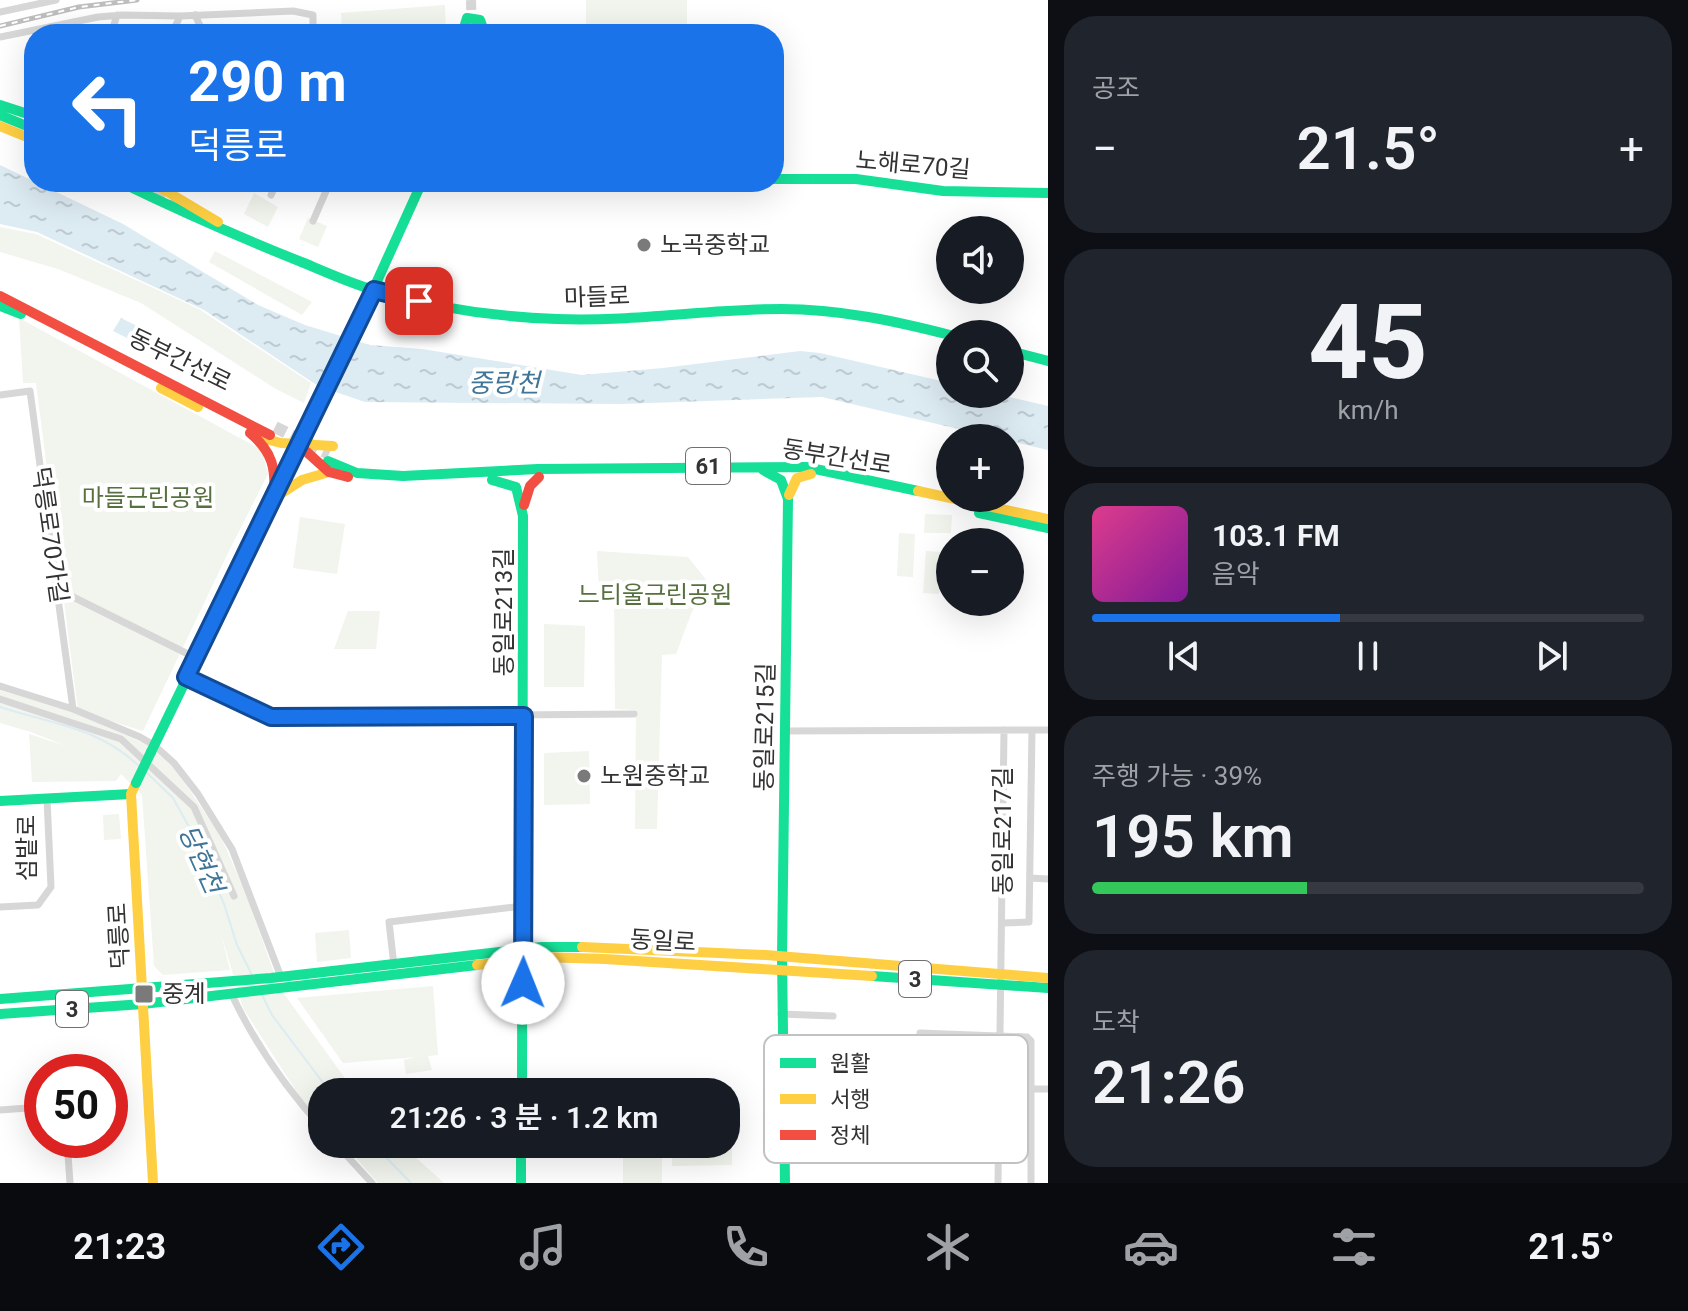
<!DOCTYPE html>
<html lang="ko">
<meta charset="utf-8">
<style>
body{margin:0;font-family:Roboto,"Noto Sans KR",sans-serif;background:#20242c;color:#f1f3f6;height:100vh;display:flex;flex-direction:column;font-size:30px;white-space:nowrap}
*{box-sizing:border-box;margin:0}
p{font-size:26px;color:#9ea1a6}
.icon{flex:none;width:44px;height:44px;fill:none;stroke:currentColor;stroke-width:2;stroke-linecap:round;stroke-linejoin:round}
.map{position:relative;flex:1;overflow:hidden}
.sheet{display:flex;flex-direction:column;gap:16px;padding:16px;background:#0d0f14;width:640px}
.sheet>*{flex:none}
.top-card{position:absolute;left:24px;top:24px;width:760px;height:168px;border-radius:32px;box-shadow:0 8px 32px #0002;background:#1a73e8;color:#fff;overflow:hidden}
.tools{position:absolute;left:936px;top:216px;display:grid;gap:16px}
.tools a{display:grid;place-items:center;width:88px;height:88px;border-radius:50%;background:#171b24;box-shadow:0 8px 32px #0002;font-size:40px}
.speed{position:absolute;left:24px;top:1054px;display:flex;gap:16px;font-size:40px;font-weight:700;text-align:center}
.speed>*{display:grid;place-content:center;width:104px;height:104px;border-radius:50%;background:#171b24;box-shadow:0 8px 32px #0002;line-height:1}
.speed .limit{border:12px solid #d22;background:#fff;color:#111}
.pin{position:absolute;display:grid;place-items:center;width:68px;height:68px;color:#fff;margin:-34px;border-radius:16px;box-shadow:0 4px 12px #0006}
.me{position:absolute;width:88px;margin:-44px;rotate:1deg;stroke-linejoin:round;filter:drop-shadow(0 0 6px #0008)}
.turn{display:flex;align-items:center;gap:28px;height:168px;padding:0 32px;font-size:36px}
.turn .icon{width:104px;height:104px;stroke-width:2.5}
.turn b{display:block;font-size:56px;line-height:68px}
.big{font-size:60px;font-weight:600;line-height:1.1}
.sheet .card{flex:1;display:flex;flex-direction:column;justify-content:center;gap:12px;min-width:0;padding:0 28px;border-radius:32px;background:#20242c}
.sheet .dial{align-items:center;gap:0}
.dial b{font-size:104px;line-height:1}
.song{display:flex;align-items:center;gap:24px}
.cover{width:96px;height:96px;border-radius:12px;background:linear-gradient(135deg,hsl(330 70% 55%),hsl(290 70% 35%))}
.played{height:8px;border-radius:4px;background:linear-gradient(90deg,#1a73e8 45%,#363941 45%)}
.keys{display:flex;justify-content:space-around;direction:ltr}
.heat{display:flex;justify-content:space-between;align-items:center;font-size:44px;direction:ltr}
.charge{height:12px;border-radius:6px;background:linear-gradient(90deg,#34c759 39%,#363941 0)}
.trip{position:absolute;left:308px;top:1078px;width:432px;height:80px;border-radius:32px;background:#171b24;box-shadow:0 8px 32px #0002;font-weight:600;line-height:80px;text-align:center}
.dock{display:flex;height:128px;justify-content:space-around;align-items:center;background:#090b0e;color:#9ea1a6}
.dock .icon{width:56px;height:56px}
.dock .current{color:#1a73e8}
.dock b{font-size:36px;color:#f1f3f6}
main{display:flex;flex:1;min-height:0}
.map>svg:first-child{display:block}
</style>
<main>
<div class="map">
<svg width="1048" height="1183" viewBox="0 0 1048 1183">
<defs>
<pattern id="water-ripples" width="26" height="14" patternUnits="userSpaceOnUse" patternTransform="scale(2)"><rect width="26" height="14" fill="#ddebf3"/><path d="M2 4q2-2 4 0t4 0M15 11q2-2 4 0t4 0" fill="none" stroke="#becad1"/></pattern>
</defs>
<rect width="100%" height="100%" fill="#fff"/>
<!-- green -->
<path fill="#f1f5ed" d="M586,0H687V34H586Z
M445,5L446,34H342L341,13Z
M254,193L278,207L268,227L244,214Z
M308,218L327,226L318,247L299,239Z
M0,227L36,234L199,309L311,383L304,403L276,389L141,303L58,269L0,252Z
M215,251L312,302L302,315L209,262Z
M19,318L262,450L268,474L227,555L143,731L78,711L36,383H23Z
M925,514L952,515L951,533H924Z
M300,517L345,524L337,574L293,568Z
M899,533L915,534L913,577L897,576Z
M597,551L688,557L707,581L691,614L676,654L662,655L657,829H635L636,710L615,709L614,589H599Z
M926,551L942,552L939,594L923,593Z
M348,611H380L376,649H334Z
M544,624L585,626L584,687H544Z
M0,690L72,712L146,744L174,767L220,835L245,891L279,987L355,1092H322V1120L302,1100L243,1008L221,934L230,970L163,975L154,966L142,795L121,774L116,781L32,782L29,734L66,746L31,732L0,723Z
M589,751L590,804L544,805V753Z
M119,814L121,839L104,840L103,815Z
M349,930L351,958L317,962L315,933Z
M433,986L438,1055L428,1056L432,1070L406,1074L404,1060L416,1057L343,1063L297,998Z
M726,1110H732V1165L672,1166V1144H726Z
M344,1144H401L444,1183H378Z
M623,1144H662V1183H623Z"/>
<!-- water -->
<path fill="url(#water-ripples)" d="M0,165L123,224L258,305L305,325L370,345L422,349L582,375L663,368L800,351L820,353L950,383V394H997L1048,406V450L1010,441V438H997L822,397L621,404L365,402L318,386L204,310L37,232L0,224Z
M121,318L145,330L139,344L113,331Z"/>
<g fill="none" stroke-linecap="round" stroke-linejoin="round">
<!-- stream -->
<path stroke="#ddebf3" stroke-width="2" d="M0,707C51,724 99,727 140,767
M145,771L173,798L198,843L224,904L237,945L252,975
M262,995L272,1015L330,1092
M373,1144L411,1183"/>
<!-- secondary-tunnel -->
<path stroke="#d6d6d6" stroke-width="10" stroke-dasharray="10 5" stroke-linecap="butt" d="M471,0L472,34"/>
<!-- highway-tunnel -->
<path stroke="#d6d6d6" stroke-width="12" stroke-dasharray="12 6" stroke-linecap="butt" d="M139,182L183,207
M275,427L329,454"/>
<!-- street -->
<path stroke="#d7d7d7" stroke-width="7" d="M0,12L56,0
M195,15L204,34
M111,34L117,15
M172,34L180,16
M0,37L98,17L122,15L180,16L293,11L313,15V34
M271,195L277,182
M313,221L330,182
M0,395L30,391L73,709
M57,589L196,658
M186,677L271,717L634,714
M0,686L73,709L140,737L154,745L174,763L198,794L232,849L281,977
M0,699L121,739L194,807L234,896
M784,731L1048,730
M1030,878L1048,879
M0,907L38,905L51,887L47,799
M1002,923L1029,922L1032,730
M394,966L389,922L523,906
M232,995C255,1044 286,1088 322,1128
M781,1014L833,1016
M920,1033L1027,1037L1031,1041V1183
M1031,1089H1048
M0,1110L42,1107
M67,1140L70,1183
M336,1144L372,1183
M998,1183L1004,730"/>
<!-- fast -->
<path stroke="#16e098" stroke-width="10" d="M462,34L467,18L480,20L485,34
M0,105L34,116
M0,115L34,129
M774,179H856L943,191L1048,193
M120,182C180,211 241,238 304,263C328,273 352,284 377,291C435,308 497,317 557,319C633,322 707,309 782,309C839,309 895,321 950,335
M611,182H622
M0,306L21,314
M1010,351L1048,361
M328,461L357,473L403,476L538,469L806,467L918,491
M763,470L781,480L788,499
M492,480L516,487L523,516
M979,513L1048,528
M151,752L339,365L422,182
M0,801L131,794
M872,976L1048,988
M0,999L271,978L542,947H582
M0,1014L143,1004L477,965
M522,1092L523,516
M521,1144V1183
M785,1183L782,957L788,499"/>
<!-- slow -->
<path stroke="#ffcf43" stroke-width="10" d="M0,126L34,140
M151,182L218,222
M161,388L198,407
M262,438L281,443L333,446
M918,491L1048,519
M789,495L797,478L811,474
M274,498L302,480L329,472
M136,783L131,794L153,1183
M582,947L766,955L1048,978
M477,965L542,957L605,959L872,976"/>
<!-- jam -->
<path stroke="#f24e42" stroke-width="10" d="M0,296L270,435
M250,433C273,452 276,469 274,498
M299,445L329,472L348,477
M524,505L530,486L539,477"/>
<!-- rail casing -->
<g stroke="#bebebe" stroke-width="5">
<path id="rail" d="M0,26L79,7L137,0"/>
</g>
<!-- rail -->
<use href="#rail" stroke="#fff" stroke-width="2" stroke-dasharray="6" stroke-linecap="butt"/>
<!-- fast-bridge -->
<path stroke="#16e098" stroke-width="10" d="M136,783L151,752"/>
</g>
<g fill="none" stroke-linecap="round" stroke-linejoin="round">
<!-- route casing -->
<g stroke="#114b97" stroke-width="20">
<path id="route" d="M419,301L374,290L186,677L271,717L524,716L523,983"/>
</g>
<!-- route -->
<use href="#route" stroke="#1a73e8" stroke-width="14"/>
</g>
<!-- markers -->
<g fill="#7a7a7a" stroke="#fff" stroke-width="3">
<circle cx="644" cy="245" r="8"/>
<circle cx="584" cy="776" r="8"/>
<rect x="134" y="984" width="20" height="20" rx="4"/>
</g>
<g text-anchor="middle" stroke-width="8" stroke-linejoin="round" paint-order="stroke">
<!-- shield labels -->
<g fill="#fff" stroke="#707070" stroke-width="2">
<rect x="686" y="448" width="44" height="36" rx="6"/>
<rect x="899" y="961" width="32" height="36" rx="6"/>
<rect x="56" y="991" width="32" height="36" rx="6"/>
</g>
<g font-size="22" font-weight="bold" fill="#333">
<text x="708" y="474">61</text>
<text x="915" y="987">3</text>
<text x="72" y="1017">3</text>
</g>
<!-- street labels -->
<g font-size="24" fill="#333" stroke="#fff">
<text transform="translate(913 165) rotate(5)" y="8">노해로70길</text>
<text transform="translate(597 297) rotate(-2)" y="8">마들로</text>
<text transform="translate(180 360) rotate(26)" y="8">동부간선로</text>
<text transform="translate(837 457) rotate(9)" y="8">동부간선로</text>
<text transform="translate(50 535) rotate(82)" y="8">덕릉로70가길</text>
<text transform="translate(504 612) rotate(-90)" y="8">동일로213길</text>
<text transform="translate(765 727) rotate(-89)" y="8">동일로215길</text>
<text transform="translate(1003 831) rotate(-90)" y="8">동일로217길</text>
<text transform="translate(27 848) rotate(-90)" y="8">섬밭로</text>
<text transform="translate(119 936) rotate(-93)" y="8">덕릉로</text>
<text transform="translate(663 941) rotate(3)" y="8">동일로</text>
</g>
<!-- poi labels -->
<g font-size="24" fill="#333" stroke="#fff" text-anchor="start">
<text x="660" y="253">노곡중학교</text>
<text x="600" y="784">노원중학교</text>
<text x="162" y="1002">중계</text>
</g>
<!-- park labels -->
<g font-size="24" fill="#56703f" stroke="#fff">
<text x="148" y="506">마들근린공원</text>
<text x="655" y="603">느티울근린공원</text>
</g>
<!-- water labels -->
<g font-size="26" font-style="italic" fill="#3f7597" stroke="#fff">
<text x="504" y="392">중랑천</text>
<text transform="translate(201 859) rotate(66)" y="9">당현천</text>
</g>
</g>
<!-- legend -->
<rect x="764" y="1035" width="264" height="128" rx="12" fill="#fff" stroke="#c2c2c2" stroke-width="2"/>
<rect x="780" y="1058" width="36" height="10" fill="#16e098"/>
<rect x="780" y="1094" width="36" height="10" fill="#ffcf43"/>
<rect x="780" y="1130" width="36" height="10" fill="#f24e42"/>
<g font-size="22" fill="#333">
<text x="830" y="1071">원활</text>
<text x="830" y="1107">서행</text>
<text x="830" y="1143">정체</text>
</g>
</svg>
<div class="tools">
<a><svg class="icon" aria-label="sound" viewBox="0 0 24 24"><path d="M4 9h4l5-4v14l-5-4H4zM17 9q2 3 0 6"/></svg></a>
<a><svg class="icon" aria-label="search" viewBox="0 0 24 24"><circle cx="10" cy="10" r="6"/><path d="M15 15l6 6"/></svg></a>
<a>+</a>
<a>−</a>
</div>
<div class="speed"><div class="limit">50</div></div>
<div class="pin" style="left:419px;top:301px;background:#d93025"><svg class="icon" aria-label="arrive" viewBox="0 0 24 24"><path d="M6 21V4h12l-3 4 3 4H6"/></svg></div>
<svg class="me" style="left:523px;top:983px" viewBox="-20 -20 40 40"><circle r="19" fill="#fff"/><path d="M0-13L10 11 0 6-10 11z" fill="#1a73e8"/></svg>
<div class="trip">21:26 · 3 분 · 1.2 km</div>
<div class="top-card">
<div class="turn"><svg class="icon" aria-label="left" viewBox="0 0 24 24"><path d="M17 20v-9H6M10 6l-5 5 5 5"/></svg><div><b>290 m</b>덕릉로</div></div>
</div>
</div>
<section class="sheet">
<div class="card"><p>공조</p>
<div class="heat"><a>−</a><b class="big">21.5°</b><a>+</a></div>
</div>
<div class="card dial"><b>45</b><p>km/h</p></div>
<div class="card">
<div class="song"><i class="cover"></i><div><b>103.1 FM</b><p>음악</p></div></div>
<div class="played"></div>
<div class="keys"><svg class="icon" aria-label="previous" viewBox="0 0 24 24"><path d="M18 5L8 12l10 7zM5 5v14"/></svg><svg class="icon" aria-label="pause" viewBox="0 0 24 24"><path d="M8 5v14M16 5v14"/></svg><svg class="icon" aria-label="next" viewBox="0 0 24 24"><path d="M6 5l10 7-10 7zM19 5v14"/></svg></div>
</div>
<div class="card"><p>주행 가능 · 39%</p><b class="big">195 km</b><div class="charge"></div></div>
<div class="card"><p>도착</p><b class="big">21:26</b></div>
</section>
</main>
<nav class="dock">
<b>21:23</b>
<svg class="icon current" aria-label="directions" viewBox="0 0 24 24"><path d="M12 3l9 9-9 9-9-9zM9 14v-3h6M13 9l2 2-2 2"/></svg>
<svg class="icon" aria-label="music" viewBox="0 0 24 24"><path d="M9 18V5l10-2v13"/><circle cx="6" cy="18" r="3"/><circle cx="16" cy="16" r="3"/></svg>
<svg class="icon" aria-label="phone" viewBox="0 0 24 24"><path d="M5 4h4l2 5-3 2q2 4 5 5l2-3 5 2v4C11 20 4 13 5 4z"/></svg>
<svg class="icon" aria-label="climate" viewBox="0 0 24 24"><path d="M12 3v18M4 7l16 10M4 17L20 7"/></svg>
<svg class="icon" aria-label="car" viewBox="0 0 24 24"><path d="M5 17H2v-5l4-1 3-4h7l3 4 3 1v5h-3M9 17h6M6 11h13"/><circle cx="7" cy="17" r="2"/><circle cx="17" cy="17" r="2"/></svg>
<svg class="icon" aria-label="filters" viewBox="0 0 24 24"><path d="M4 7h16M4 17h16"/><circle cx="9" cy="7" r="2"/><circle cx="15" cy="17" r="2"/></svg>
<b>21.5°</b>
</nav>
